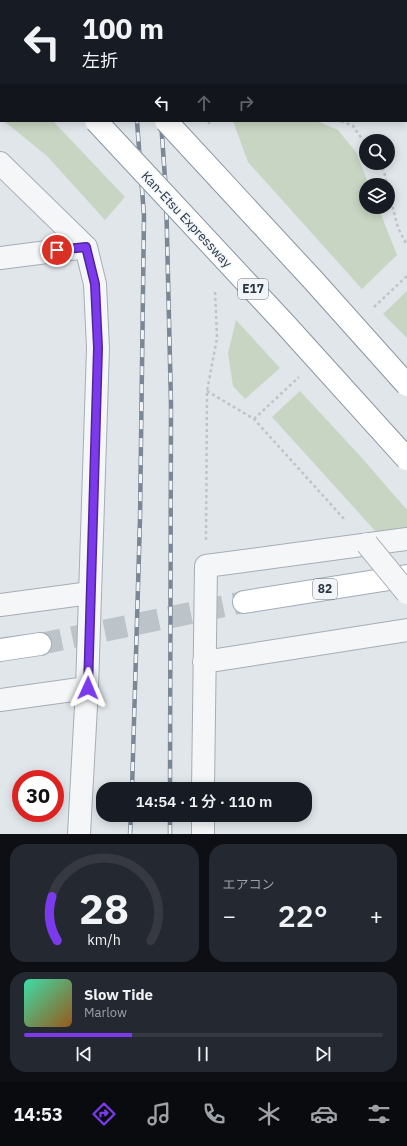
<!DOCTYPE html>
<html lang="ja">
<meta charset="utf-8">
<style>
body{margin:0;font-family:"IBM Plex Sans","Noto Sans JP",sans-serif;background:#242831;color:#f1f3f6;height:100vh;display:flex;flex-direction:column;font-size:15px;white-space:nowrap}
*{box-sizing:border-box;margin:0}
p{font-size:13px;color:#9ea1a6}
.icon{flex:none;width:22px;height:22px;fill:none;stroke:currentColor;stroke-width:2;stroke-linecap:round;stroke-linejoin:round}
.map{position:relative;height:834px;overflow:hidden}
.panel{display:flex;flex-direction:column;gap:10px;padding:10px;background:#0d0f14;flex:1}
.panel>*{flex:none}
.top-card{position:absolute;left:0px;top:0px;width:407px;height:122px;box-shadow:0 2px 10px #0003;background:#171b24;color:#f1f3f6;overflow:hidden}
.controls{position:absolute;left:359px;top:134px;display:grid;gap:8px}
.controls a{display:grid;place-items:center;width:36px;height:36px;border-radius:50%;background:#171b24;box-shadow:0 2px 10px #0003;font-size:20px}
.speed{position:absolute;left:12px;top:770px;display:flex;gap:8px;font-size:20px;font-weight:700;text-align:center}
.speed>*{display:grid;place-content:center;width:52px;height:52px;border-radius:50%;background:#171b24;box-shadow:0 2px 10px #0003;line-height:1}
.speed .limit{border:6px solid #d22;background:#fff;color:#111}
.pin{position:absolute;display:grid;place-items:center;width:34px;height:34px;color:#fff;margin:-17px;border:2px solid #fff;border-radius:50%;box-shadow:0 1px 4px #0007}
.me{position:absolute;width:44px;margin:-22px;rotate:1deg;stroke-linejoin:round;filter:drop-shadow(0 0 3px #0008)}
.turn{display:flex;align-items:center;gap:14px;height:84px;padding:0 16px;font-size:18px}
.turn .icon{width:52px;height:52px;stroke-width:2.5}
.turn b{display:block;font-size:28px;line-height:34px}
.lanes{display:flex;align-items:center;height:38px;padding:0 16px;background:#0003;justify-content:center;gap:20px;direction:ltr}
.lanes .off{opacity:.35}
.big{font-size:30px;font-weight:600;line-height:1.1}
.panel .tile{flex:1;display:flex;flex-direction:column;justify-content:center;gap:6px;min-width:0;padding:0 14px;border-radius:16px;background:#242831}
.panel .dial{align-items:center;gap:0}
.dial svg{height:104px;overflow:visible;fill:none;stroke:#363941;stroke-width:7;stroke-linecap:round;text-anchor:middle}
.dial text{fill:#f1f3f6;stroke:none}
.song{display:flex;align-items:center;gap:12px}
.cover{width:48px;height:48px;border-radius:6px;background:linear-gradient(135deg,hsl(160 70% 55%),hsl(30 70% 35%))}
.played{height:4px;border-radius:2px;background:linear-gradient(90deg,#7c3aed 30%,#363941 30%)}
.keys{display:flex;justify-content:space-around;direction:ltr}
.heat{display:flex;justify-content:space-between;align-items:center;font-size:22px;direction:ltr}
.panel .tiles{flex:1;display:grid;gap:10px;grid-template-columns:1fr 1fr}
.tile:last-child{grid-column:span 2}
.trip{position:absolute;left:96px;top:782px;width:216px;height:40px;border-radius:16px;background:#171b24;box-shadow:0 2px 10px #0003;font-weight:600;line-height:40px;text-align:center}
.tabs{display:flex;height:64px;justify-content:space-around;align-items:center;background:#090b0e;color:#9ea1a6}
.tabs .icon{width:28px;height:28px}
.tabs .selected{color:#7c3aed}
.tabs b{font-size:18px;color:#f1f3f6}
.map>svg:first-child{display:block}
</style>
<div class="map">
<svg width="407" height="834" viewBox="0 0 407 834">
<rect width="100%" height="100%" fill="#e1e6ea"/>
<!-- green -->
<path fill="#c8d5c2" d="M4,121H53L125,197L105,220L47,156Z
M233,121H317L338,130L356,152L369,185H366V207H378L397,255L362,289L248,162Z
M407,291V338L383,314Z
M236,320L280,368L245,399L233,386L228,353Z
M300,391L362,458L407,510V529L378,534L272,417Z"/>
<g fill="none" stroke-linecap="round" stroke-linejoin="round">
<!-- stream -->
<path stroke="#9ab8cc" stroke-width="9" d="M210,0L213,1
M63,1L69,0
M406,94L407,95"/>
<!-- major-tunnel -->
<path stroke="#bcc3c9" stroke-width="22" stroke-dasharray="22 11" stroke-linecap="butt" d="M40,644L244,602"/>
<!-- minor casing -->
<g stroke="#a6adb5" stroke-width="24">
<path id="minor" d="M0,163L86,247L95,284L98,348L87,688L79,834
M0,258L86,247
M0,605L90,593
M204,662L407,630
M0,700L87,688
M203,789L206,566L407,539
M203,834V815"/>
</g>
<!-- major casing -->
<g stroke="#a0abb7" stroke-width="24">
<path id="major" d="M298,0L300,1
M406,65H407
M244,602L407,576
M0,650L40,644"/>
</g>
<!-- highway casing -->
<g stroke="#8895a2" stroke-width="24">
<path id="highway" d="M52,0L53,1
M0,19L1,20"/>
</g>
<!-- path -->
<path stroke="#bfc4c9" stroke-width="2.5" stroke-dasharray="3 3" stroke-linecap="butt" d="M224,1V0
M209,121V127
M341,121L353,126L366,145
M378,163L384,171L387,185
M388,189L398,228L407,245
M374,307L407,276
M207,391L254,419L345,520
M254,419L299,377
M206,540L207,391L217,338L215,290"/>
<!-- minor -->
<use href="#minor" stroke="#f4f6f8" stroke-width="22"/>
<!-- major -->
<use href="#major" stroke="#fff" stroke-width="22"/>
<!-- highway -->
<use href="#highway" stroke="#fff" stroke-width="22"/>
<!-- rail casing -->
<g stroke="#7a8795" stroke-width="4.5">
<path id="rail" d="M126,0V1
M148,0V1
M161,121L166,193L171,404L170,789
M132,789L140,519L144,216L137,121
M130,834L131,815
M170,834V815"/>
</g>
<!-- rail -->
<use href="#rail" stroke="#f1f4f8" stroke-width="3" stroke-dasharray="9" stroke-linecap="butt"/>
<!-- minor-bridge casing -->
<g stroke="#a6adb5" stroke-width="24" stroke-linecap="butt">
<path id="minor-bridge" d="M367,544L407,593"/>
</g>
<!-- highway-bridge casing -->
<g stroke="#8895a2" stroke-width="24" stroke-linecap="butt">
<path id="highway-bridge" d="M96,121L285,324L407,459
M166,121L314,281L407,385"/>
</g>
<!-- minor-bridge -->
<use href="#minor-bridge" stroke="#f4f6f8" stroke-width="22"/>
<!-- highway-bridge -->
<use href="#highway-bridge" stroke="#fff" stroke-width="22"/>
</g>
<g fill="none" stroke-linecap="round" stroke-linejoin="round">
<!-- route casing -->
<g stroke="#51269a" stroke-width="10">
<path id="route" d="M57,250L86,247L95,284L98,348L88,688"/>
</g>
<!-- route -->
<use href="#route" stroke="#7c3aed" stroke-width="7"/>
</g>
<g text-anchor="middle" stroke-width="3" stroke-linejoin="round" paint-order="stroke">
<!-- shield labels -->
<g fill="#f1f4f8" stroke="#646e79" stroke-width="1">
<rect x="238" y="279" width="30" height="20" rx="3"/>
<rect x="313" y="579" width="24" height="20" rx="3"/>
</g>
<g font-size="12" font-weight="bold" fill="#283543">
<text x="253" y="293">E17</text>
<text x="325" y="593">82</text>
</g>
<!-- street labels -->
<g font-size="13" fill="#283543" stroke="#f1f4f8">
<text transform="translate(187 219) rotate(47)" y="5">Kan-Etsu Expressway</text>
</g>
</g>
</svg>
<div class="controls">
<a><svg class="icon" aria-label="search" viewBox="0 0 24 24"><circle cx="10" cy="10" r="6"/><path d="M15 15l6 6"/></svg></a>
<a><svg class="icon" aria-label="layers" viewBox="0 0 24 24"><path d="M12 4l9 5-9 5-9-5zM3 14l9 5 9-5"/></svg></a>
</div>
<div class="speed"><div class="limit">30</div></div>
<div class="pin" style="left:57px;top:250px;background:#d93025"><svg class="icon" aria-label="arrive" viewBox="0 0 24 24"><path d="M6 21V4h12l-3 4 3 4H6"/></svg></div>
<svg class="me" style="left:88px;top:688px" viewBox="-20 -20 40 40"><path d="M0-17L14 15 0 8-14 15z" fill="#7c3aed" stroke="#fff" stroke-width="4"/></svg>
<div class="trip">14:54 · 1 分 · 110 m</div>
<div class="top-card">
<div class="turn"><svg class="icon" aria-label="left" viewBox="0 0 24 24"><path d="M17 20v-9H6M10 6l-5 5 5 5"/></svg><div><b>100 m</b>左折</div></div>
<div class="lanes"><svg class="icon" aria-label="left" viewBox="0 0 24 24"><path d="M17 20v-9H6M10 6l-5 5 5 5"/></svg><svg class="icon off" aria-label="ahead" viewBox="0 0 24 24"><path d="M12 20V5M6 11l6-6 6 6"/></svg><svg class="icon off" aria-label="right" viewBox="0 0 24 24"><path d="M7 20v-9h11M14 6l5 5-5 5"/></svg></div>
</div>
</div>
<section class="panel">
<div class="tiles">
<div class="tile dial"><svg viewBox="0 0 100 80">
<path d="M14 69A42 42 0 1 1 86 69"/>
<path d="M14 69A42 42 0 0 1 10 35" stroke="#7c3aed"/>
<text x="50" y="56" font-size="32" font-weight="700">28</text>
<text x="50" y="72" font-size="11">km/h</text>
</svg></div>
<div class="tile"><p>エアコン</p>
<div class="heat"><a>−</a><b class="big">22°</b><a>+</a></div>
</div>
<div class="tile">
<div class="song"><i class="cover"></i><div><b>Slow Tide</b><p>Marlow</p></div></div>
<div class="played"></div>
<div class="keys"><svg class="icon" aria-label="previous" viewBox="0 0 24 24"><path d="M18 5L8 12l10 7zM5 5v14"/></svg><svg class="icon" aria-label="pause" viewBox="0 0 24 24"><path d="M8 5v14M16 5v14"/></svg><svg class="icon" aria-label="next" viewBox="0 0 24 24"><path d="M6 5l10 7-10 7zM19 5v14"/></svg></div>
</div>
</div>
</section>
<nav class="tabs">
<b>14:53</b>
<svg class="icon selected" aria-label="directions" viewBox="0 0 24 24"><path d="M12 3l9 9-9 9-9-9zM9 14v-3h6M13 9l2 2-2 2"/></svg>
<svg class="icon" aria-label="music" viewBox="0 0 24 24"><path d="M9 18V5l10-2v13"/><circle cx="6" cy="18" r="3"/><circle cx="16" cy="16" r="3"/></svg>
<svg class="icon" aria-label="phone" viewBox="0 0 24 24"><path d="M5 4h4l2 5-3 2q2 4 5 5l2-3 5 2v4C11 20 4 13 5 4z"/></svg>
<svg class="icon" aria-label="climate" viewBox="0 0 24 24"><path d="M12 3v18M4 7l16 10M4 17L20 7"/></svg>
<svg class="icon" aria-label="car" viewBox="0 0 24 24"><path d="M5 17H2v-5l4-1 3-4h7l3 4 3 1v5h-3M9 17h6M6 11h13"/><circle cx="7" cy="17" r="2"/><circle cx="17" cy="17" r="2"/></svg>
<svg class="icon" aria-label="filters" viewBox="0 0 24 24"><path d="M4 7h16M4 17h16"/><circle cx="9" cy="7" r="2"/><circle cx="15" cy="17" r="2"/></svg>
</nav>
